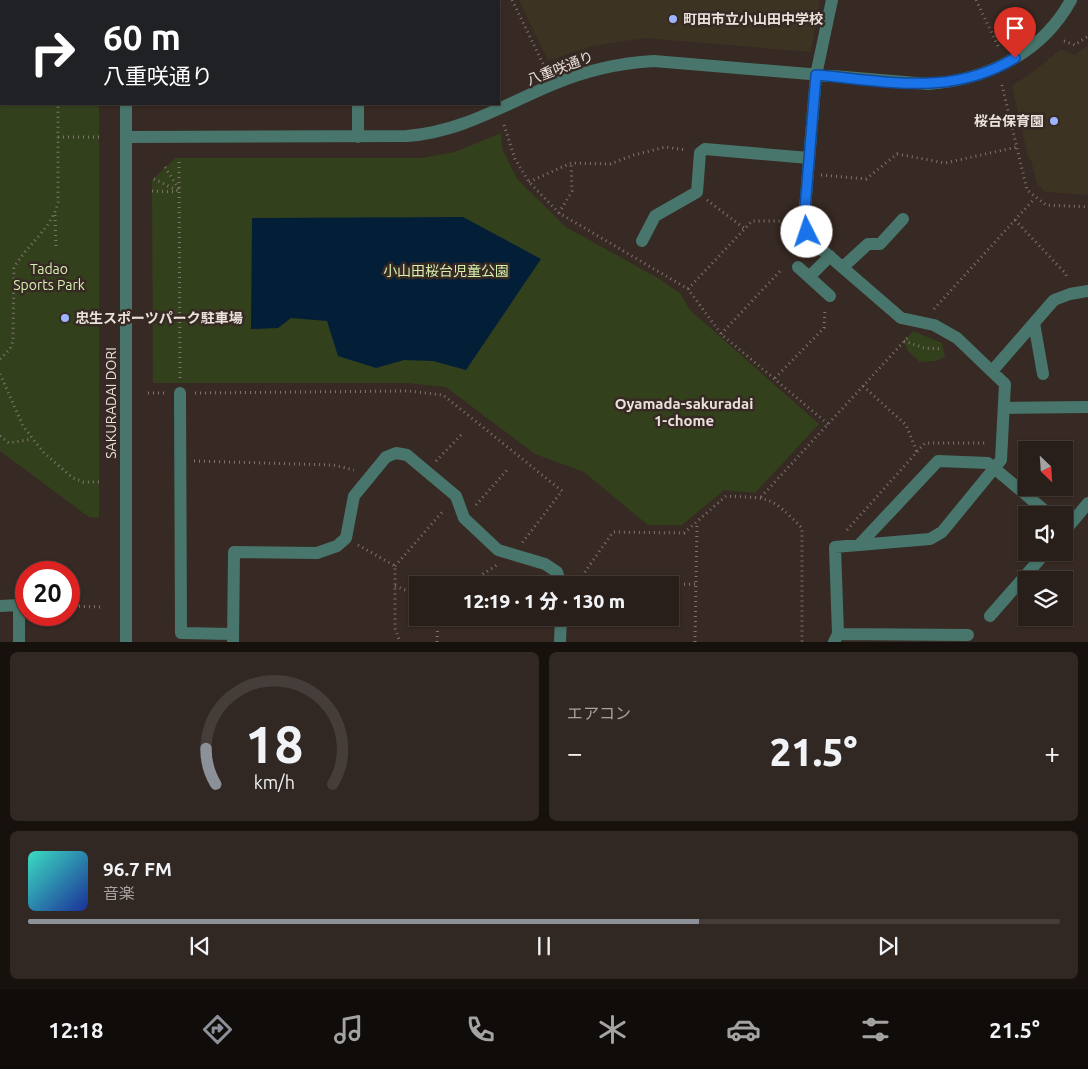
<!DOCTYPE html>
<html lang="ja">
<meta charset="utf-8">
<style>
body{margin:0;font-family:Ubuntu,"Noto Sans JP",sans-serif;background:#312723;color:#f1f3f6;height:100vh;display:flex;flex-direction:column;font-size:19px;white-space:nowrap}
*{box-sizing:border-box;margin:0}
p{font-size:16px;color:#a5a2a2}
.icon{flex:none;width:28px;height:28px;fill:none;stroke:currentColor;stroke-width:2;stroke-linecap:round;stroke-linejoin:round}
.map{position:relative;height:642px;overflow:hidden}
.details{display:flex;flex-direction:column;gap:10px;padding:10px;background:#17110e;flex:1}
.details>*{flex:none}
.banner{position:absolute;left:0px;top:0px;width:500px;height:105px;box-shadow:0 1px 4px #0004,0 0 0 1px #453d39;background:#202124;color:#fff;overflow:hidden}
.needle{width:32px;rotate:155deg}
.controls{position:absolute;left:1018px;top:441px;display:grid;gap:10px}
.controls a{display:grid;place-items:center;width:55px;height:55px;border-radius:0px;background:#291f1a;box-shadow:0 1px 4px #0004,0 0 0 1px #453d39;font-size:25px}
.speed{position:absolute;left:15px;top:561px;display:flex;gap:10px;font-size:25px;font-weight:700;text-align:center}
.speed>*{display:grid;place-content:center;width:65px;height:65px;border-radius:50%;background:#291f1a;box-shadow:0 1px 4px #0004,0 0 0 1px #453d39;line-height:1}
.speed .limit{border:8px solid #d22;background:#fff;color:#111}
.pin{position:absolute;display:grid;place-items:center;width:42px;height:42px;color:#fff;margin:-51px -21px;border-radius:50% 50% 50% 0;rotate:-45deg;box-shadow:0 0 5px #0007}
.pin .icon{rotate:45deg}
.me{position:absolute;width:55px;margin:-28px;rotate:356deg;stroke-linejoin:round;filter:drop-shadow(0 0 4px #0008)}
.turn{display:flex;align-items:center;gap:18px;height:105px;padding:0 20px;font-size:22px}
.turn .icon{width:65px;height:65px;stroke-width:2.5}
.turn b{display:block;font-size:35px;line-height:42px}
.big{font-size:38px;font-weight:800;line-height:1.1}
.details .widget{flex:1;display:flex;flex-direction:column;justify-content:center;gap:8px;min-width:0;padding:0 18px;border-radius:8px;background:#312723}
.details .dial{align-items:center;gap:0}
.dial svg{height:130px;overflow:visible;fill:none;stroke:#453d39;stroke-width:7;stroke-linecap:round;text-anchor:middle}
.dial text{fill:#f1f3f6;stroke:none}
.song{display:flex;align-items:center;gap:15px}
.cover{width:60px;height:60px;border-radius:8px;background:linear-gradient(135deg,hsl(170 70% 55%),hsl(230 70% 35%))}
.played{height:5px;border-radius:2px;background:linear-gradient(90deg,#8c9099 65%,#453d39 65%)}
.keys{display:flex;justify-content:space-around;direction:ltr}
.heat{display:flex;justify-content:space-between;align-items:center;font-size:28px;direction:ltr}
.details .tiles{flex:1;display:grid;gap:10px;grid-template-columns:1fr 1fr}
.widget:last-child{grid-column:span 2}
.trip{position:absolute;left:409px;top:576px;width:270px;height:50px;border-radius:0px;background:#291f1a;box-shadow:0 1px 4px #0004,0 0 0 1px #453d39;font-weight:800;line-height:50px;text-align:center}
.tabs{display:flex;height:80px;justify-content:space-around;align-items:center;background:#100c0a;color:#a5a2a2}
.tabs .icon{width:35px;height:35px}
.tabs .active{color:#8c9099}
.tabs b{font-size:22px;color:#f1f3f6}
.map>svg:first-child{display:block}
</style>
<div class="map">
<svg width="1088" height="642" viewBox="0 0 1088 642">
<rect width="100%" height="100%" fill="#372923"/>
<!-- education -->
<path fill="#3d3323" d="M519,0H820L811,52L644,38L589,47L548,61Z
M1088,45V195L1045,192L1037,184L1031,160L1028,157L1012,86L1034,71L1061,49L1075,55Z"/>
<!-- green -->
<path fill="#33401c" d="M0,0H99L1,1V104H99V518L89,517L0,451Z
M501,133L502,148L517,179L566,227L656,277L681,294L690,310L819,424L755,493L724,490L682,525H648L584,472L535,454L446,387L406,383H153L152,180L175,158H422L455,152Z
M913,331L942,343L945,357L935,361L920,362L908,351L904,341Z"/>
<!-- water -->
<path fill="#031f38" d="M463,217L541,259L466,370L433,361L404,360L376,368L338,356L327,321L291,318L278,328L251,329L252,218Z"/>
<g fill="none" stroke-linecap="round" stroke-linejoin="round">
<!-- path -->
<path stroke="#817570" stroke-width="3" stroke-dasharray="1 4" stroke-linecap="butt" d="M512,0L545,68
M976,0L999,48
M58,1V0
M1064,41L1075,45L1088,36
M1002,85L1027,190L1046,205L1088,207
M504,125L515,159L529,182L559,213L688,289L721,334L828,424
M58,137H102
M179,162L180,380
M165,167L180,191
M821,175L866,179L897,154L945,163L1017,147
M154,179L180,192
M529,182L571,163L610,164L634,155L665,147L687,150
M152,191L177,192
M707,200L745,229
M559,213L572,191L571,163
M55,215L56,247
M1015,220L1066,274L1067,279
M688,289L752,221H790
M934,309L1035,198
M721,334L782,269
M904,341L924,348L942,349
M0,359L10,349L13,341L14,268C27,244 52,229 58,202V104
M0,374L23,426L44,453L73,478L83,482H102
M775,378L824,328L825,309
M863,386L906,425L917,452
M148,393H167
M195,393L409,391L443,395L562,491L522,543
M0,436L9,443L32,439
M194,461L333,465L354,470
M436,461L462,434
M761,497L909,336
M476,505L508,469
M847,530L925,443H987
M358,545L395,566V628L400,642
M395,566L444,510
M574,582L580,579L613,532L684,533L726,496C771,498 770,496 802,528V642
M466,585L497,565
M664,585L696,584
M395,586L418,595
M69,606L102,607
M437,642L438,618
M695,642L697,523"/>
<!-- minor -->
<path stroke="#48766c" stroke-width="12" d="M125,0V1
M177,0V1
M357,0V1
M832,0L816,75L804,221L807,232L813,242L901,318L934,325L957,338L1005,384L1001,460L942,532L930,539L835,547L838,634L834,642
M491,1L494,0
M126,104V642
M358,104V137
M126,137L407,136C462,132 505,104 554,84C587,70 619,63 654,61L928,84C987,80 1042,53 1071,0
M642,241L655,216L697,192L700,153L705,149L809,158
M798,267L830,296
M843,267L868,244H880L903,219
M809,277L830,256
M1034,323L1043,374
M993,370L1054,300L1070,294L1088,291
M180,393L181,633L233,634
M1004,408L1088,407
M1064,532L1088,503
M859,545L938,461L988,463L1050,515
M0,606L19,605V642
M990,616L1046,552
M838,634L968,635
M233,642L234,552L317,553L337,546L346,538L354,496L386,457L396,453L407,455L456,496L464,518L498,550L545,564L557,572L561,585
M560,642L561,618"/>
</g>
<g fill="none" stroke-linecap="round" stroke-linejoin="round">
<!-- route casing -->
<g stroke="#114b97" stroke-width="12">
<path id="route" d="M807,232L804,221L816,75C887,81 951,97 1015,58"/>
</g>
<!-- route -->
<use href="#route" stroke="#1a73e8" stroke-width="9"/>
</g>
<!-- markers -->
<g fill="#9bb4fd" stroke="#372923" stroke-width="2">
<circle cx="673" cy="19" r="5"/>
<circle cx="1054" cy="121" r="5"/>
<circle cx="65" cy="318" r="5"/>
</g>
<g text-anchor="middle" stroke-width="5" stroke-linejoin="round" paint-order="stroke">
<!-- poi labels -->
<g font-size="14" font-weight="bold" fill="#ebe2dd" stroke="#372923" text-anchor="start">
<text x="683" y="24">町田市立小山田中学校</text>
<text x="1044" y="126" text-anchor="end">桜台保育園</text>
<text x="75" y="323">忠生スポーツパーク駐車場</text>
</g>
<!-- street labels -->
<g font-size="14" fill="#ebe2dd" stroke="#372923">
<text transform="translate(560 68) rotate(-21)" y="5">八重咲通り</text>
<text transform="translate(111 403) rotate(-90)" y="5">SAKURADAI DORI</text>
</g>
<!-- park labels -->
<g font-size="14" fill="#d5f0af" stroke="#372923">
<text x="49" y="274">Tadao<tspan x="49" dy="16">Sports Park</tspan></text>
<text x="446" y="276">小山田桜台児童公園</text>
</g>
<!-- neighbourhood labels -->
<g font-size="15" font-weight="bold" fill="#ebe2dd" stroke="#372923">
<text x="684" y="409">Oyamada-sakuradai<tspan x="684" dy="17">1-chome</tspan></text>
</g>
</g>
</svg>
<div class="controls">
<a><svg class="needle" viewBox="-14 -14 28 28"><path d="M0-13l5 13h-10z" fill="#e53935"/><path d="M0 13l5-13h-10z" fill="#a5a2a2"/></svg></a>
<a><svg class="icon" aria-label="sound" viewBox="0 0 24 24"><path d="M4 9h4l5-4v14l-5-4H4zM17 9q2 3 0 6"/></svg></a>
<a><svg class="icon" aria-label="layers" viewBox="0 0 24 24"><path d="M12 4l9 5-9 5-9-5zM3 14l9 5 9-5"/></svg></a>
</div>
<div class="speed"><div class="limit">20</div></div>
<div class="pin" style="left:1015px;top:58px;background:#d93025"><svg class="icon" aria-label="arrive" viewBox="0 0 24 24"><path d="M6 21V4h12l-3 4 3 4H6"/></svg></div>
<svg class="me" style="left:807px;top:232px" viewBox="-20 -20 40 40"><circle r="19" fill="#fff"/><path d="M0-13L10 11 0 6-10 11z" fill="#1a73e8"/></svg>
<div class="trip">12:19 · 1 分 · 130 m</div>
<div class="banner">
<div class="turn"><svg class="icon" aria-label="right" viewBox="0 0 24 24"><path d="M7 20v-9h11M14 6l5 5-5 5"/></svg><div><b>60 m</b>八重咲通り</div></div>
</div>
</div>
<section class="details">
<div class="tiles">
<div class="widget dial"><svg viewBox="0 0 100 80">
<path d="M14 69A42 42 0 1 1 86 69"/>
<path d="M14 69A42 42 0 0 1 8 47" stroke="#8c9099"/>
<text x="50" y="56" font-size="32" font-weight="700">18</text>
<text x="50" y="72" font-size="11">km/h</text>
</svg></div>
<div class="widget"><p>エアコン</p>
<div class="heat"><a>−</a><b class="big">21.5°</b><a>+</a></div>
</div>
<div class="widget">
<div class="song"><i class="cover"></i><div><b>96.7 FM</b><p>音楽</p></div></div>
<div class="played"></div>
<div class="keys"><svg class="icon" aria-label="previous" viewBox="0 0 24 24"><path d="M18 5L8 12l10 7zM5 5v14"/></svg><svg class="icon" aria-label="pause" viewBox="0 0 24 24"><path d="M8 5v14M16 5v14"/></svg><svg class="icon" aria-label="next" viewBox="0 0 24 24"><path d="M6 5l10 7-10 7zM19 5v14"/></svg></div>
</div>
</div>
</section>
<nav class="tabs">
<b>12:18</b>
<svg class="icon active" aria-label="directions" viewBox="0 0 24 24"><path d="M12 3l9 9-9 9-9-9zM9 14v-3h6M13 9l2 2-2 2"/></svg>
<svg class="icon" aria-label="music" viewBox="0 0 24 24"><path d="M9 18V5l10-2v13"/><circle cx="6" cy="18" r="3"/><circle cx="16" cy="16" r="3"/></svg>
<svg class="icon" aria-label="phone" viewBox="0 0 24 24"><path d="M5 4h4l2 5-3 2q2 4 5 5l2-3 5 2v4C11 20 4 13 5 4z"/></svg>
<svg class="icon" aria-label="climate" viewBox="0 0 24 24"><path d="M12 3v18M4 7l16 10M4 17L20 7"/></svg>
<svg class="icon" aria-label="car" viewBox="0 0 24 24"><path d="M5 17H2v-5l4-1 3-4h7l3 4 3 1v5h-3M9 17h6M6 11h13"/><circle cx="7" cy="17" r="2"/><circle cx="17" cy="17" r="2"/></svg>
<svg class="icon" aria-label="filters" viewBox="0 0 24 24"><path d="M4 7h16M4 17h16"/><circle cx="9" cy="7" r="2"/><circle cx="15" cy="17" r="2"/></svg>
<b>21.5°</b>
</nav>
